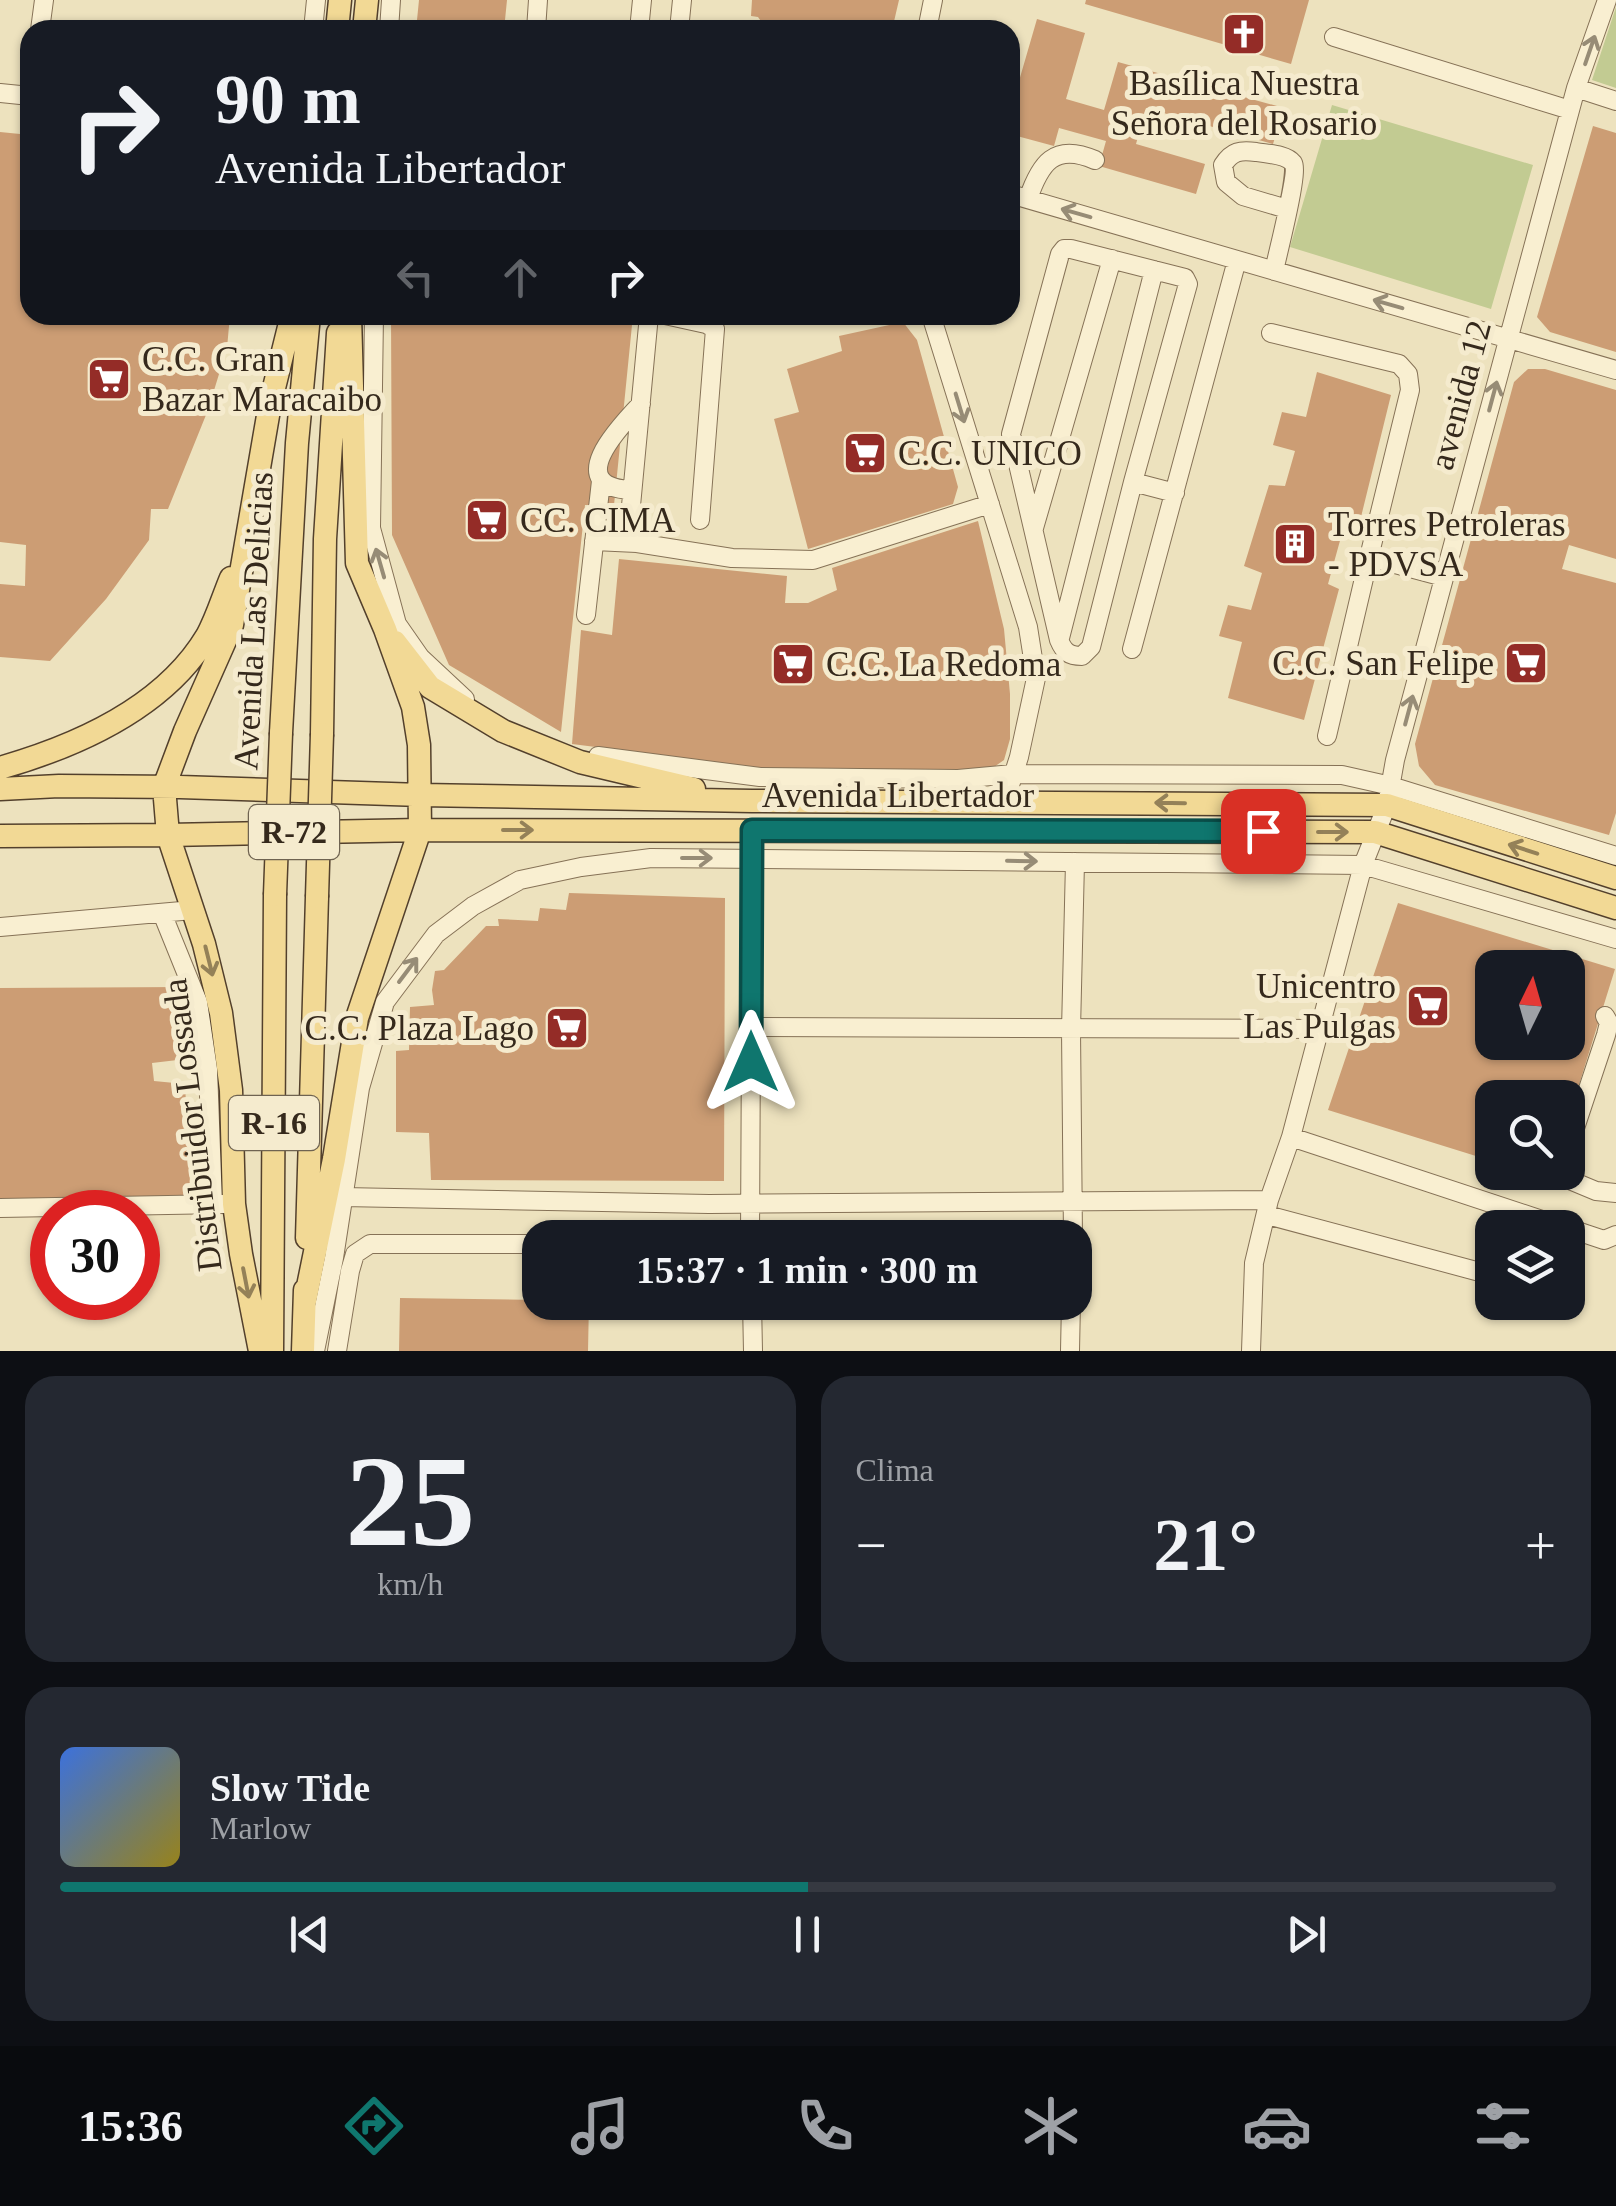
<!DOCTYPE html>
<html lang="es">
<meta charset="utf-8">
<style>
body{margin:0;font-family:Georgia,serif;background:#242831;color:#f1f3f6;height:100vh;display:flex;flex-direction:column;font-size:38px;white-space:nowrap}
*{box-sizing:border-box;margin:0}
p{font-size:32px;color:#9ea1a6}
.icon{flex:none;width:55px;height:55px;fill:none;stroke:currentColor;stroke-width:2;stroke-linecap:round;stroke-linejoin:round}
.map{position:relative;height:1351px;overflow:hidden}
.details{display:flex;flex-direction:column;gap:25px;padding:25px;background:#0d0f14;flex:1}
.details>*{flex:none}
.top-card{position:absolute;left:20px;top:20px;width:1000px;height:305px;border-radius:30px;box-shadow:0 2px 8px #0004;background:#171b24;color:#f1f3f6;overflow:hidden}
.needle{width:65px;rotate:5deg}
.tools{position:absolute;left:1475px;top:950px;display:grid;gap:20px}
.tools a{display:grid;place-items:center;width:110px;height:110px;border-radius:20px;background:#171b24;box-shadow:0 2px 8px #0004;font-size:50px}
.speed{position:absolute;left:30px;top:1190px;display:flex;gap:20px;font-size:50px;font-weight:700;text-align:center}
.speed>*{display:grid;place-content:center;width:130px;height:130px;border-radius:50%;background:#171b24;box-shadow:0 2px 8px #0004;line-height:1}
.speed .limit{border:15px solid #d22;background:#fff;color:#111}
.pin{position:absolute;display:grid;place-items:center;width:85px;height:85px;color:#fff;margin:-42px;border-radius:20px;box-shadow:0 5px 15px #0006}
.me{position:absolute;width:110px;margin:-55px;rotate:0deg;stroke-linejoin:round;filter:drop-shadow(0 0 8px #0008)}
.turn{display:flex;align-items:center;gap:35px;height:210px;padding:0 30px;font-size:45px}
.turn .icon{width:130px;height:130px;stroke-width:2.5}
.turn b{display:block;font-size:70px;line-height:85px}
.lanes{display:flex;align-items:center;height:95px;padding:0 30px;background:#0003;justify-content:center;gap:50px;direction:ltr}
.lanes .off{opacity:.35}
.big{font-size:75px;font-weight:700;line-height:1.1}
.details .widget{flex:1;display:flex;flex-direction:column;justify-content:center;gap:15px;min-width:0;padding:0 35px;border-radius:30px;background:#242831}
.details .dial{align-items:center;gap:0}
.dial b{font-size:130px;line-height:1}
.song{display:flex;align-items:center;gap:30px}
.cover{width:120px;height:120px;border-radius:15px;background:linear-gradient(135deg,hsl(220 70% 55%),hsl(50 70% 35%))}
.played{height:10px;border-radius:5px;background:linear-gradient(90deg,#0f766e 50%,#363941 50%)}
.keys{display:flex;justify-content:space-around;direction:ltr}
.heat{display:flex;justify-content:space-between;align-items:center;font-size:55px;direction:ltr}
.details .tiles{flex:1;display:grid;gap:25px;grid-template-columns:1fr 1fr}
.widget:last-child{grid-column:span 2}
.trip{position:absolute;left:522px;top:1220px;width:570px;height:100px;border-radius:30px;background:#171b24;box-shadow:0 2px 8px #0004;font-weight:700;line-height:100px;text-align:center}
.tabs{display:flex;height:160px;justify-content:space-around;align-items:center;background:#090b0e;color:#9ea1a6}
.tabs .icon{width:70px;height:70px}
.tabs .selected{color:#0f766e}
.tabs b{font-size:45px;color:#f1f3f6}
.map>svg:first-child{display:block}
</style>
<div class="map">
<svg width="1616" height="1351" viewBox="0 0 1616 1351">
<rect width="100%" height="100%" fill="#ede2be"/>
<!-- green -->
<path fill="#c2cb92" d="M1616,7V88L1592,80Z
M1332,105L1533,165L1491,309L1290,247Z"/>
<!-- building -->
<path fill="#cc9d74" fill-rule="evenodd" d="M419,0H507L504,30H416Z
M752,0H899L892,30H762L763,24L758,17L751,16Z
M1086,0H1309L1291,64L1085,4Z
M1037,19L1085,33L1066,99L1104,110L1118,62L1284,108L1273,144L1146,108L1136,144L1205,164L1196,194L1099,166L1106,141L1059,128L1054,146L1010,134V112Z
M1593,126L1616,133V352L1550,332L1537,317Z
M0,132L30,135V315H230L227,348L208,410L168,509H151L149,540L106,599L50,661L0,657V584L25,586L26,545L0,542Z
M391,315H633L614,505H585L561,732L449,665L392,535Z
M903,322L917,340L958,487L953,504L808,549L774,419L799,412L787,369L842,351L839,336Z
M1528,369H1545L1616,390V559L1569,545L1562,569L1616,583V813L1609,835L1435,785L1419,766L1415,744L1514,382Z
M1317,372L1391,395L1360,521L1346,519L1328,584L1339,589L1304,720L1228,698L1242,642L1219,636L1228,605L1251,610L1262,573L1244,566L1269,485L1285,486L1295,451L1273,445L1282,412L1306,417Z
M978,521L1004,629L1010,694V739L1004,760L984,774L896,777L754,767L572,744L581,630L612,635L619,559L787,576L785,603H808L837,590L832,568Z
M569,893L725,898L724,1181L431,1180L429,1133L396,1132V1051L409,1050L410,1007L434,1005L432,990L435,971L444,970L486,926H499L498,919L538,921L540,908L566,910Z
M1398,903L1615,969L1568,1120V1098H1492V1161L1328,1110ZM1492,968H1568V1042H1492Z
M183,987L186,1059L152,1063L154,1081L185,1084L191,1203L0,1202V988Z
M400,1298L540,1300V1302H589L588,1351H399Z"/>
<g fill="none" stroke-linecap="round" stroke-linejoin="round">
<!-- minor casing -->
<g stroke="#867257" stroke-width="20">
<path id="minor" d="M40,30L44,0
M313,30L316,0
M389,30L391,0
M536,30L538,0
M639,30L642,0
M679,30L682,0
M927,30L933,0
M1334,37L1570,110
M1576,88L1616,101
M0,93L30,96
M1010,194L1616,370
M1028,199C1040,164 1054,142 1095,160
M1274,271C1277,256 1299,172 1293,163C1286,154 1267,154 1256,152C1240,150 1232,151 1223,165L1226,182L1243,196L1287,209
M374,315L371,528L397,624L420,657L465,699
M665,315L706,324L715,329L700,520
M931,315L1028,627L1036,678L1019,757L1005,801
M1271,333L1399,364L1408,374L1410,390L1369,557L1444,577
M1133,482L1091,647L1082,656C1069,656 1064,652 1059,640L1011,434L1060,254L1064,249H1071L1185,278L1188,284L1133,482L1175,493
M632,490C562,487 618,428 641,404
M1034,528L1112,259
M594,541L637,543L732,558L813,560L990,504
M637,543L629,527L649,315
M586,615L601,481
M1060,638L1154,270
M1132,649L1237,260
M1327,736L1369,557
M598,756L760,777L958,779L1013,774L1342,775L1391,786L1616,856
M162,913L198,1002L208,1069L213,1204
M0,927L193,910
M751,1027L1319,1029
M1291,1137L1566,1228
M1568,1149L1606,1035L1609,1023L1605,1016
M1568,1171L1572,1181L1596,1191L1616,1193
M343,1197L709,1204L1269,1200
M0,1208L224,1204
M1267,1215L1491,1275
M1568,1228L1604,1240L1616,1235
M750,1238L752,830
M1073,1238L1071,1030L1075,862
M752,1302L753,1351
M315,1351L334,1258L360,1088L385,1002L436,934L473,906L520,880L581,867L651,858L1363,865L1616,939
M337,1351L350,1271L355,1254L370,1244H540
M1070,1351L1071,1302
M1251,1351L1254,1263L1269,1200L1291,1137L1363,865L1387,805L1395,760L1576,88L1607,0"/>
</g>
<!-- major casing -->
<g stroke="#53402c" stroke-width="25">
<path id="major" d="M337,30L340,0
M364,30L367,0
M395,642L430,687L503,731L580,762L694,789
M281,733L297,443L309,315
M322,734L325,539L338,333
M0,768C77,746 164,708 207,636C217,618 223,597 231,578
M0,789L59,786L180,787L421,795L752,801L1387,805L1616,878
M0,836L168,835L420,830L1375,832L1616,908
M307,1238L317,897
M305,1301L334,1159L357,1018L420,830L419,745L413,707L385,629L357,563L350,315
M260,1351L241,1254L234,1204L231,1090L221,1013L204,944L168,835L164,787L185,731L232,625L270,404L292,315
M272,1351L275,895
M303,1351L305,1290"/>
</g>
<!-- minor -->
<use href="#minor" stroke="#f9efd1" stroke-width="18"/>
<!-- major -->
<use href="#major" stroke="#f2d995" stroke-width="22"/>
<!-- major-bridge casing -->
<g stroke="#53402c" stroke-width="25" stroke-linecap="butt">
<path id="major-bridge" d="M275,895L281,733
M317,897L322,734"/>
</g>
<!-- major-bridge -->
<use href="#major-bridge" stroke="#f2d995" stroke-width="22"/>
</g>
<!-- one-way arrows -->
<defs><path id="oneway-shaft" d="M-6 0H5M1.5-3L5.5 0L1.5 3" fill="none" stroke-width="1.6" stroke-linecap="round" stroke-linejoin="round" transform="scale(2.5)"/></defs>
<g stroke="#978c76">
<use href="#oneway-shaft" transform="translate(1590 50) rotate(-71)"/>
<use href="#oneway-shaft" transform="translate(1076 213) rotate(-164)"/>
<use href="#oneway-shaft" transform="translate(1388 304) rotate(-164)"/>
<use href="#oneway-shaft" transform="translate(1493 396) rotate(-75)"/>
<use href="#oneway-shaft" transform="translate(960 408) rotate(73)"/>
<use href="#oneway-shaft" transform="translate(380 563) rotate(-106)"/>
<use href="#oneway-shaft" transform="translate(1409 710) rotate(-75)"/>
<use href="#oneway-shaft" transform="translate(697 858)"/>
<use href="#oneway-shaft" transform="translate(1022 861) rotate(1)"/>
<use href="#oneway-shaft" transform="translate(408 970) rotate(-53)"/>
</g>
<g stroke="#948158">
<use href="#oneway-shaft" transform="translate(1170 803) rotate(-179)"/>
<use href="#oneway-shaft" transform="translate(518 830)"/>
<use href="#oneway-shaft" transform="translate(1333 832)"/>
<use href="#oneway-shaft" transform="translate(1523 849) rotate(-162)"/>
<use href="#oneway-shaft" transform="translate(209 961) rotate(76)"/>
<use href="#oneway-shaft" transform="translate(246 1283) rotate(79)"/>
</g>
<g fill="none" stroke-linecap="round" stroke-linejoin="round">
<!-- route casing -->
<g stroke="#0a4d48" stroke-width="25">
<path id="route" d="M751,1062L752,830L1263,831"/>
</g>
<!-- route -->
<use href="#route" stroke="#0f766e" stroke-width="18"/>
</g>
<!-- icons -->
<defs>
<g id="church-square" transform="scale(2.25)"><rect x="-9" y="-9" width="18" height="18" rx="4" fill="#942c27" stroke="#f5ebce"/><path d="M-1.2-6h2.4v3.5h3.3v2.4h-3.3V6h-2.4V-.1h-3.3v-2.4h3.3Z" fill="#fff"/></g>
<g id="supermarket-square" transform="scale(2.25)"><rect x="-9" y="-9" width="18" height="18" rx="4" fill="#942c27" stroke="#f5ebce"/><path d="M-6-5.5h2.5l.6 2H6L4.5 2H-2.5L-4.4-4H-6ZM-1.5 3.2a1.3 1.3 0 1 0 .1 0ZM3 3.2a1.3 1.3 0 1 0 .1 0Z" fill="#fff"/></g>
<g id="building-square" transform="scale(2.25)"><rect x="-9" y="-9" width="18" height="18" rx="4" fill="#942c27" stroke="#f5ebce"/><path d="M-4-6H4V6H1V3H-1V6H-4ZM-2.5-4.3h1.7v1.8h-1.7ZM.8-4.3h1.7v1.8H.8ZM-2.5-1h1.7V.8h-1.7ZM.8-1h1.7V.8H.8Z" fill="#fff"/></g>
</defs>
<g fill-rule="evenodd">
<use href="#church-square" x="1244" y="34"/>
<use href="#supermarket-square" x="109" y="379"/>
<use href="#supermarket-square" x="865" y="453"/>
<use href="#supermarket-square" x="487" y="520"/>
<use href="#building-square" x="1295" y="544"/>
<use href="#supermarket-square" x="1526" y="663"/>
<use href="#supermarket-square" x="793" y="664"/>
<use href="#supermarket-square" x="1428" y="1006"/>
<use href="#supermarket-square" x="567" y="1028"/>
</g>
<g text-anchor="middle" stroke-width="10" stroke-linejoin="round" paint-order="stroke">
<!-- shield labels -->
<g fill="#f5ebce" stroke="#6f6351" stroke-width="2.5">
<rect x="249" y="805" width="90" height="54" rx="8"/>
<rect x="229" y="1096" width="90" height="54" rx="8"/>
</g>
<g font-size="32" font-weight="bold" fill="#35291c">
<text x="294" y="843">R-72</text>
<text x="274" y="1134">R-16</text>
</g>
<!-- poi labels -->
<g font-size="35" fill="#35291c" stroke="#f5ebce" text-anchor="start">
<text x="1244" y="95" text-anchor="middle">Basílica Nuestra<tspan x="1244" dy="40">Señora del Rosario</tspan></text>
<text x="142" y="371">C.C. Gran<tspan x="142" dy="40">Bazar Maracaibo</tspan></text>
<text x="898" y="465">C.C. UNICO</text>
<text x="520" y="532">CC. CIMA</text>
<text x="1328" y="536">Torres Petroleras<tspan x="1328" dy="40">- PDVSA</tspan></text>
<text x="1494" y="675" text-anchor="end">C.C. San Felipe</text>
<text x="826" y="676">C.C. La Redoma</text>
<text x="1396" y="998" text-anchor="end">Unicentro<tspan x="1396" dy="40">Las Pulgas</tspan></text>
<text x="534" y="1040" text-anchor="end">C.C. Plaza Lago</text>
</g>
<!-- street labels -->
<g font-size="35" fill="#35291c" stroke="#f5ebce">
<text transform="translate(1460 395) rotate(-75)" y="12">avenida 12</text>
<text transform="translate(253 621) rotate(-87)" y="12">Avenida Las Delicias</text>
<text x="898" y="807">Avenida Libertador</text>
<text transform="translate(192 1125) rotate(-97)" y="12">Distribuidor Lossada</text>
</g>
</g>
</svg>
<div class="tools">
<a><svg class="needle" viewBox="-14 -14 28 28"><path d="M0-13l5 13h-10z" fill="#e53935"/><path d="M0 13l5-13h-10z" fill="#9ea1a6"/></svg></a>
<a><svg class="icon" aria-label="search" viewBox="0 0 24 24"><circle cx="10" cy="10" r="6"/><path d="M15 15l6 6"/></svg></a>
<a><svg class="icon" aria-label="layers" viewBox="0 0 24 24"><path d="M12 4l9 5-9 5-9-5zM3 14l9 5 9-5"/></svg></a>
</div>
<div class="speed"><div class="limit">30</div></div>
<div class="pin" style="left:1263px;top:831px;background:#d93025"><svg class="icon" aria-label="arrive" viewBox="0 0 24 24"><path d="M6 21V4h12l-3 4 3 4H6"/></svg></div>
<svg class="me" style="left:751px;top:1062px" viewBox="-20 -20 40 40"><path d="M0-17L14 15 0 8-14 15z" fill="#0f766e" stroke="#fff" stroke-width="4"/></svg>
<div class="trip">15:37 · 1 min · 300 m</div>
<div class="top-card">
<div class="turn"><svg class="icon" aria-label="right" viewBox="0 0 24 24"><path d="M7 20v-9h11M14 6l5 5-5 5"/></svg><div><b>90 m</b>Avenida Libertador</div></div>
<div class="lanes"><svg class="icon off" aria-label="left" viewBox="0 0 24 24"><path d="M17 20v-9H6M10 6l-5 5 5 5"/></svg><svg class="icon off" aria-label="ahead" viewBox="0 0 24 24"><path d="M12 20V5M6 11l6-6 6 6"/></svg><svg class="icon" aria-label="right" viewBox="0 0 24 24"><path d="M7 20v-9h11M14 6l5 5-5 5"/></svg></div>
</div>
</div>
<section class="details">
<div class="tiles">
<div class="widget dial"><b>25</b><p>km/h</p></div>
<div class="widget"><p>Clima</p>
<div class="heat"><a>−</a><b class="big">21°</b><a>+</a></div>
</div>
<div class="widget">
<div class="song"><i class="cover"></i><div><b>Slow Tide</b><p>Marlow</p></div></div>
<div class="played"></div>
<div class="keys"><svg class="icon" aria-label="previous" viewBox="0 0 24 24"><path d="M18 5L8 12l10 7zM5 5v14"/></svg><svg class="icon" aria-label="pause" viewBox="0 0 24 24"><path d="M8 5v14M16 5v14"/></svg><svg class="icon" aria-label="next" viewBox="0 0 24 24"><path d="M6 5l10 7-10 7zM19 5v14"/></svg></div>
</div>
</div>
</section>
<nav class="tabs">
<b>15:36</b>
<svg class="icon selected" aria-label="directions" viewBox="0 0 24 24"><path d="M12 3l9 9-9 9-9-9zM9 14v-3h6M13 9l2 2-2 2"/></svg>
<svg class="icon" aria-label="music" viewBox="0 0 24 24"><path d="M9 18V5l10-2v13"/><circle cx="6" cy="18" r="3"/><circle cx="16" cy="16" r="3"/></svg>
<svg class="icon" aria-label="phone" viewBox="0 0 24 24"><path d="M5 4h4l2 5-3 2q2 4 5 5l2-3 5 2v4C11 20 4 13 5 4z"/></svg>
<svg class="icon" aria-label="climate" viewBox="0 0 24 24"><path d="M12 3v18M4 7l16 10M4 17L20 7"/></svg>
<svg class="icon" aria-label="car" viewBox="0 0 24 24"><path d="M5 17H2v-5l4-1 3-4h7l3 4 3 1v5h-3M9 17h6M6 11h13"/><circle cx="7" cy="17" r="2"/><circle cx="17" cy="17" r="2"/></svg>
<svg class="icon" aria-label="filters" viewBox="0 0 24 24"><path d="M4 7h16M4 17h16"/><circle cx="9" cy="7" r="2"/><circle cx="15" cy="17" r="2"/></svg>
</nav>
